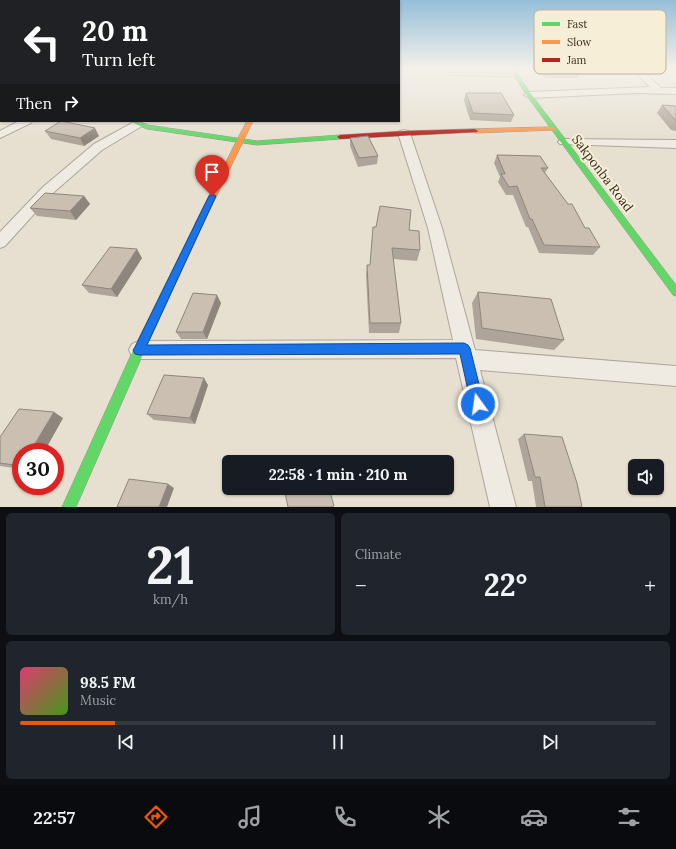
<!DOCTYPE html>
<meta charset="utf-8">
<style>
body{margin:0;font-family:Lora,serif;background:#20242c;color:#f1f3f6;height:100vh;display:flex;flex-direction:column;font-size:15px;white-space:nowrap}
*{box-sizing:border-box;margin:0}
p{font-size:13px;color:#9ea1a6}
.icon{flex:none;width:22px;height:22px;fill:none;stroke:currentColor;stroke-width:2;stroke-linecap:round;stroke-linejoin:round}
.map{position:relative;height:507px;overflow:hidden}
.panel{display:flex;flex-direction:column;gap:6px;padding:6px;background:#0d0f14;flex:1}
.panel>*{flex:none}
.banner{position:absolute;left:0px;top:0px;width:400px;height:122px;box-shadow:0 1px 3px #0004;background:#202124;color:#fff;overflow:hidden}
.controls{position:absolute;left:628px;top:459px;display:grid;gap:8px}
.controls a{display:grid;place-items:center;width:36px;height:36px;border-radius:6px;background:#171b24;box-shadow:0 1px 3px #0004;font-size:20px}
.speed{position:absolute;left:12px;top:443px;display:flex;gap:8px;font-size:20px;font-weight:700;text-align:center}
.speed>*{display:grid;place-content:center;width:52px;height:52px;border-radius:50%;background:#171b24;box-shadow:0 1px 3px #0004;line-height:1}
.speed .limit{border:6px solid #d22;background:#fff;color:#111}
.pin{position:absolute;display:grid;place-items:center;width:34px;height:34px;color:#fff;margin:-41px -17px;border-radius:50% 50% 50% 0;rotate:-45deg;box-shadow:0 0 4px #0007}
.pin .icon{rotate:45deg}
.me{position:absolute;width:44px;margin:-22px;rotate:346deg;stroke-linejoin:round;filter:drop-shadow(0 0 3px #0008)}
.turn{display:flex;align-items:center;gap:14px;height:84px;padding:0 16px;font-size:18px}
.turn .icon{width:52px;height:52px;stroke-width:2.5}
.turn b{display:block;font-size:28px;line-height:34px}
.then{display:flex;align-items:center;height:38px;padding:0 16px;background:#0003;gap:8px;font-size:15px}
.big{font-size:30px;font-weight:700;line-height:1.1}
.panel .widget{flex:1;display:flex;flex-direction:column;justify-content:center;gap:6px;min-width:0;padding:0 14px;border-radius:6px;background:#20242c}
.panel .dial{align-items:center;gap:0}
.dial b{font-size:52px;line-height:1}
.song{display:flex;align-items:center;gap:12px}
.cover{width:48px;height:48px;border-radius:6px;background:linear-gradient(135deg,hsl(340 70% 55%),hsl(100 70% 35%))}
.played{height:4px;border-radius:2px;background:linear-gradient(90deg,#ea580c 15%,#363941 15%)}
.keys{display:flex;justify-content:space-around;direction:ltr}
.heat{display:flex;justify-content:space-between;align-items:center;font-size:22px;direction:ltr}
.panel .tiles{flex:1;display:grid;gap:6px;grid-template-columns:1fr 1fr}
.widget:last-child{grid-column:span 2}
.trip{position:absolute;left:222px;top:455px;width:232px;height:40px;border-radius:6px;background:#171b24;box-shadow:0 1px 3px #0004;font-weight:700;line-height:40px;text-align:center}
.tabs{display:flex;height:64px;justify-content:space-around;align-items:center;background:#090b0e;color:#9ea1a6}
.tabs .icon{width:28px;height:28px}
.tabs .current{color:#ea580c}
.tabs b{font-size:18px;color:#f1f3f6}
.map>svg:first-child{display:block}
</style>
<div class="map">
<svg width="676" height="507" viewBox="0 0 676 507">
<rect width="100%" height="100%" fill="#e7e0d1"/>
<g fill="none" stroke-linecap="round" stroke-linejoin="round">
<!-- lane casing -->
<g stroke="#ada599" stroke-width="2">
<path id="lane" d="M450,73L516,74L518,75L516,76L452,75H450Z"/>
</g>
<!-- street casing -->
<g stroke="#ada599" stroke-width="2">
<path id="street" d="M632,69H641L661,88H676V94L636,93L529,98L524,95L529,92L650,87Z
M19,121H32L31,123L0,138V131Z
M139,121L143,124L142,126L102,150L53,193L5,246L0,248V232L43,187L94,144L134,122Z
M404,130L408,131L410,133L442,228L475,350L676,366V386L480,370L516,507H490L456,358L139,359L132,356L129,350L132,344L139,341L453,340L428,228L398,133L400,131Z
M564,139L676,140V148L560,144L558,142L560,140Z"/>
</g>
<!-- fast casing -->
<g stroke="#9c958a" stroke-width="1">
<path id="fast" d="M510,69H514L531,94L676,285V296L673,295L527,96Z
M129,121H137L148,125L257,141L340,135L343,137L340,139L257,145L147,129Z
M199,221L203,224L144,352L76,507H62L135,346L195,224Z"/>
</g>
<!-- slow casing -->
<g stroke="#9c958a" stroke-width="1">
<path id="slow" d="M247,121H253L203,224L202,226H196L195,224Z
M554,127L556,128V130L475,133L472,131L475,129Z"/>
</g>
<!-- jam casing -->
<g stroke="#9c958a" stroke-width="1">
<path id="jam" d="M475,129L478,131L477,132L340,139L337,137L340,135L404,131Z"/>
</g>
<!-- lane -->
<use href="#lane" fill="#efebe3" fill-rule="evenodd"/>
<!-- street -->
<use href="#street" fill="#efebe3" fill-rule="evenodd"/>
<!-- fast -->
<use href="#fast" fill="#63d668" fill-rule="evenodd"/>
<!-- slow -->
<use href="#slow" fill="#ff974d" fill-rule="evenodd"/>
<!-- jam -->
<use href="#jam" fill="#b3261e" fill-rule="evenodd"/>
</g>
<!-- wall -->
<path fill="#afa499" d="M539,69H581V71L578,78H545Z
M466,93L514,115L511,122L470,120L464,100Z
M662,105L676,106V131L671,130L657,113Z
M45,131L99,136L84,146L51,139Z
M350,138L378,156L377,164L358,167L350,146Z
M497,155L548,168L545,173L585,228L600,247L593,255L539,253L528,227H526L513,195H506L498,182L500,177L494,163Z
M84,196L90,204L76,220L37,216L30,208Z
M409,230L420,250L417,261L393,259L401,323L399,333H369L366,275L367,265H370L372,237Z
M142,258L117,297L89,293L82,285Z
M478,292L564,340L554,350L476,339L472,303Z
M221,303L207,339H181L176,332Z
M208,385L195,424L154,420L147,414Z
M63,418L44,452H21V469L0,466V437Z
M524,434L582,507H536L532,481H528L518,439Z"/>
<!-- shaded-wall -->
<path fill="#8e867d" d="M95,128L99,136L84,146L80,138Z
M84,196L90,204L76,220L70,211Z
M137,249L142,258L117,297L111,289Z
M217,295L221,303L207,339L203,332Z
M204,378L208,385L195,424L190,418Z
M54,412L63,418L44,452H30Z
M168,484L174,488L167,507H159Z"/>
<!-- building -->
<path fill="#cbbfb2" stroke="#8e867d" d="M466,93H501L514,115L473,113Z
M662,105L676,106V121Z
M61,121L95,128L80,138L45,131Z
M368,136L378,156L359,158L350,138Z
M497,155L540,156L548,168H541L568,204H572L585,228H589L600,247L544,245L532,219H530L517,186L509,187L501,174H505Z
M45,193L84,196L70,211L30,208Z
M380,206L411,210L409,230L419,231L420,250L392,248L401,323H370L367,265H370L373,227H376Z
M110,247L137,249L111,289L82,285Z
M478,292L551,299L564,340L482,328Z
M193,293L217,295L203,332H176Z
M164,375L204,378L190,418L147,414Z
M19,409L54,412L30,452H21V466L0,463V437Z
M524,434L562,437L577,483L582,507H545L540,477H535Z
M129,479L168,484L159,507H117Z
M284,488H329L334,506L331,507H288Z"/>
<!-- sky -->
<linearGradient id="sky" x2="0" y2="1"><stop stop-color="#96bed9"/><stop offset="0.49" stop-color="#f4f1ea"/><stop offset="1" stop-color="#f4f1ea" stop-opacity="0"/></linearGradient>
<rect width="676" height="140" fill="url(#sky)"/>
<!-- route -->
<path fill="#1a73e8" stroke="#114b97" d="M212,194L216,196L147,345L464,343L468,345L470,348L484,404L482,409L478,411L473,409L471,404L460,354L139,355L135,354L133,350L135,347L209,196Z"/>
<g text-anchor="middle" stroke-width="4" stroke-linejoin="round" paint-order="stroke">
<!-- street labels -->
<g font-size="13" fill="#3d2e20" stroke="#f7eed8">
<text transform="translate(603 173) rotate(53)" y="5">Sakponba Road</text>
</g>
</g>
<!-- legend -->
<rect x="534" y="10" width="132" height="64" rx="6" fill="#f7eed8" stroke="#bfb4a1" stroke-width="1"/>
<rect x="542" y="22" width="18" height="4" fill="#63d668"/>
<rect x="542" y="40" width="18" height="4" fill="#ff974d"/>
<rect x="542" y="58" width="18" height="4" fill="#b3261e"/>
<g font-size="11" fill="#3d2e20">
<text x="567" y="28">Fast</text>
<text x="567" y="46">Slow</text>
<text x="567" y="64">Jam</text>
</g>
</svg>
<div class="controls">
<a><svg class="icon" aria-label="sound" viewBox="0 0 24 24"><path d="M4 9h4l5-4v14l-5-4H4zM17 9q2 3 0 6"/></svg></a>
</div>
<div class="speed"><div class="limit">30</div></div>
<div class="pin" style="left:212px;top:196px;background:#d93025"><svg class="icon" aria-label="arrive" viewBox="0 0 24 24"><path d="M6 21V4h12l-3 4 3 4H6"/></svg></div>
<svg class="me" style="left:478px;top:404px" viewBox="-20 -20 40 40"><circle r="17" fill="#1a73e8" stroke="#fff" stroke-width="3"/><path d="M0-11L8 9 0 5-8 9z" fill="#fff"/></svg>
<div class="trip">22:58 · 1 min · 210 m</div>
<div class="banner">
<div class="turn"><svg class="icon" aria-label="left" viewBox="0 0 24 24"><path d="M17 20v-9H6M10 6l-5 5 5 5"/></svg><div><b>20 m</b>Turn left</div></div>
<div class="then">Then<svg class="icon" aria-label="right" viewBox="0 0 24 24"><path d="M7 20v-9h11M14 6l5 5-5 5"/></svg></div>
</div>
</div>
<section class="panel">
<div class="tiles">
<div class="widget dial"><b>21</b><p>km/h</p></div>
<div class="widget"><p>Climate</p>
<div class="heat"><a>−</a><b class="big">22°</b><a>+</a></div>
</div>
<div class="widget">
<div class="song"><i class="cover"></i><div><b>98.5 FM</b><p>Music</p></div></div>
<div class="played"></div>
<div class="keys"><svg class="icon" aria-label="previous" viewBox="0 0 24 24"><path d="M18 5L8 12l10 7zM5 5v14"/></svg><svg class="icon" aria-label="pause" viewBox="0 0 24 24"><path d="M8 5v14M16 5v14"/></svg><svg class="icon" aria-label="next" viewBox="0 0 24 24"><path d="M6 5l10 7-10 7zM19 5v14"/></svg></div>
</div>
</div>
</section>
<nav class="tabs">
<b>22:57</b>
<svg class="icon current" aria-label="directions" viewBox="0 0 24 24"><path d="M12 3l9 9-9 9-9-9zM9 14v-3h6M13 9l2 2-2 2"/></svg>
<svg class="icon" aria-label="music" viewBox="0 0 24 24"><path d="M9 18V5l10-2v13"/><circle cx="6" cy="18" r="3"/><circle cx="16" cy="16" r="3"/></svg>
<svg class="icon" aria-label="phone" viewBox="0 0 24 24"><path d="M5 4h4l2 5-3 2q2 4 5 5l2-3 5 2v4C11 20 4 13 5 4z"/></svg>
<svg class="icon" aria-label="climate" viewBox="0 0 24 24"><path d="M12 3v18M4 7l16 10M4 17L20 7"/></svg>
<svg class="icon" aria-label="car" viewBox="0 0 24 24"><path d="M5 17H2v-5l4-1 3-4h7l3 4 3 1v5h-3M9 17h6M6 11h13"/><circle cx="7" cy="17" r="2"/><circle cx="17" cy="17" r="2"/></svg>
<svg class="icon" aria-label="filters" viewBox="0 0 24 24"><path d="M4 7h16M4 17h16"/><circle cx="9" cy="7" r="2"/><circle cx="15" cy="17" r="2"/></svg>
</nav>
